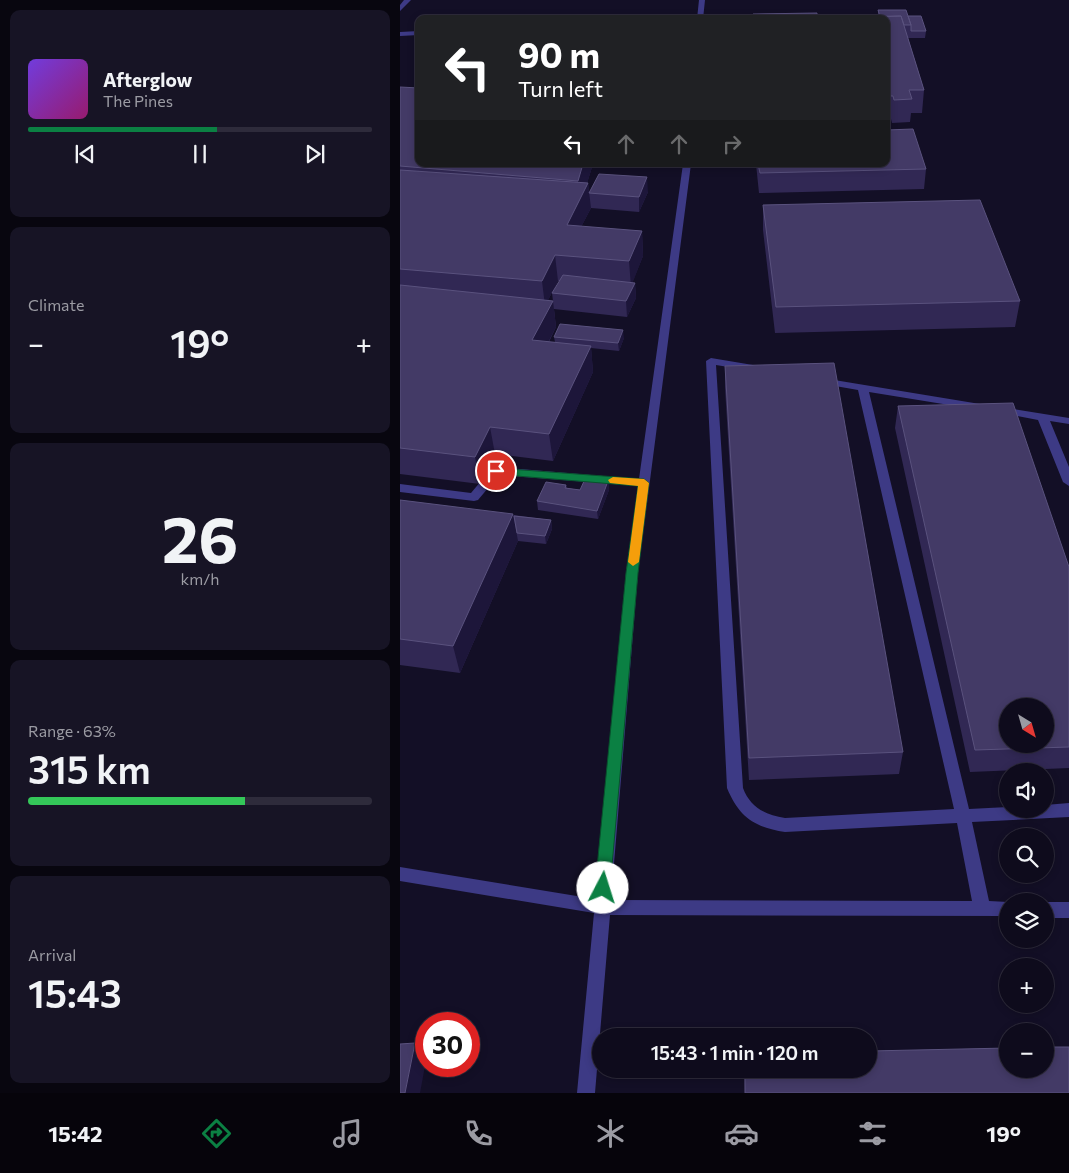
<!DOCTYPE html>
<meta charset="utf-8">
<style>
body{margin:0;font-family:Commissioner,sans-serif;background:#171425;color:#f1f3f6;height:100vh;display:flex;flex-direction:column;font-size:19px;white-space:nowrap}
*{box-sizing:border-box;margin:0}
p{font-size:16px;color:#9b9ba3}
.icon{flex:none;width:28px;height:28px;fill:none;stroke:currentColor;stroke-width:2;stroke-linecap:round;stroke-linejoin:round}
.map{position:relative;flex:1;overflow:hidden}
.details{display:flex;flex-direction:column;gap:10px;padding:10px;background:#08060f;width:400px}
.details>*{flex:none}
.guide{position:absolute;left:15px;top:15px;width:475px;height:152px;border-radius:10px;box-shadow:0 2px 8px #0003,0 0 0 1px #2e2b3b;background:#202124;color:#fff;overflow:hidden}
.needle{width:32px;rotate:143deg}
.fabs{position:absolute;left:599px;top:698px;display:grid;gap:10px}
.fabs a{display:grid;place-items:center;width:55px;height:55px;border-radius:50%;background:#0e0b1c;box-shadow:0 2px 8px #0003,0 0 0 1px #2e2b3b;font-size:25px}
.speed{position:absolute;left:15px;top:1012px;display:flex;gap:10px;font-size:25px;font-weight:700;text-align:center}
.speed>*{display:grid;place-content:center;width:65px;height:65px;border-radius:50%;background:#0e0b1c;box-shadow:0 2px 8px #0003,0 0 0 1px #2e2b3b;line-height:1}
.speed .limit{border:8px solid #d22;background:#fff;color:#111}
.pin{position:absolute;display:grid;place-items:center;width:42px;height:42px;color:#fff;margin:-21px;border:2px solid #fff;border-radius:50%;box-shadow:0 1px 5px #0007}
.me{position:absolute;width:55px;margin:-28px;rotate:5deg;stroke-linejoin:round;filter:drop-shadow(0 0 4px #0008)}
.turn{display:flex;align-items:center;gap:18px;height:105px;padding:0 20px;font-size:22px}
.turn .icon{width:65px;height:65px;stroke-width:2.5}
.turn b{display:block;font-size:35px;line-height:42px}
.lanes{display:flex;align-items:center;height:48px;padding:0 20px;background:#0003;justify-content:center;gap:25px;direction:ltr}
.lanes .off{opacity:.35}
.big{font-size:38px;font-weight:600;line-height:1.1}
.details .card{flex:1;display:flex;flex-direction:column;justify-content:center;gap:8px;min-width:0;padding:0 18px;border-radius:10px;background:#171425}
.details .dial{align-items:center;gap:0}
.dial b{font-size:65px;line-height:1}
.song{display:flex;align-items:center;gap:15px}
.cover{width:60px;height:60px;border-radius:8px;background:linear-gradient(135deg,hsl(260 70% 55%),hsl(320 70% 35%))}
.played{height:5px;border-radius:2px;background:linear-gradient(90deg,#0b8043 55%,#2e2b3b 55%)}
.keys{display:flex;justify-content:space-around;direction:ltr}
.heat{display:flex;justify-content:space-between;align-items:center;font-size:28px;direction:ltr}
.charge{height:8px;border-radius:4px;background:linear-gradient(90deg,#34c759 63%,#2e2b3b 0)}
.trip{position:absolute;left:192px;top:1028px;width:285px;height:50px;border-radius:25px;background:#0e0b1c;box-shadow:0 2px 8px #0003,0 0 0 1px #2e2b3b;font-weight:600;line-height:50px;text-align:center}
.tabs{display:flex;height:80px;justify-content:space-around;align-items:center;background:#06040b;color:#9b9ba3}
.tabs .icon{width:35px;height:35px}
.tabs .on{color:#0b8043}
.tabs b{font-size:22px;color:#f1f3f6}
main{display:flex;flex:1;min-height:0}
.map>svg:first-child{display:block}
</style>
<main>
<section class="details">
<div class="card">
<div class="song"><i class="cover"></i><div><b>Afterglow</b><p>The Pines</p></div></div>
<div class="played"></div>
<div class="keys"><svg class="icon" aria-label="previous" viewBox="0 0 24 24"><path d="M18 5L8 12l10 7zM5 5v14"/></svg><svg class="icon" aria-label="pause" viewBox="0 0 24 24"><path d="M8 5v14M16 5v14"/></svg><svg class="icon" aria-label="next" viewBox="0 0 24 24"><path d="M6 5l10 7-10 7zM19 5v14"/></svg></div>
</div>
<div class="card"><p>Climate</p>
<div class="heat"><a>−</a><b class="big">19°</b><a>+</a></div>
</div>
<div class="card dial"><b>26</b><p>km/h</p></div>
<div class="card"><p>Range · 63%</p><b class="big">315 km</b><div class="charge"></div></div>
<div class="card"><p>Arrival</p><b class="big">15:43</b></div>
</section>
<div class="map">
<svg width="669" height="1093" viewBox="0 0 669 1093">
<rect width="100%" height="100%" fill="#130f26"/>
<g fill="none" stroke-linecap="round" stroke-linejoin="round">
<!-- minor -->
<path fill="#3d3a85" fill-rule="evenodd" d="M4,0H11L0,11V5Z
M299,0H305L303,19H297Z
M19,31V35L0,36V32Z
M283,164H291L238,573L211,900L572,901L557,823L385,832C354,827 339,817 327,788L306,361L311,358L353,365L358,368L353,371L316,365L343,788C350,807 365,815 385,818L554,809L458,390L418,383L417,381L418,379L422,378L580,404L585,407L580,410L469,392L569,809L608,807V809H645V805L669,803V817L572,822L589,901L608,902V916L210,915L195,1093H177L194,913L0,881V867L195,899L226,573L238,486L99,475L78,500L74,501L0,492V484L71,493L92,468L96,467L239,479Z
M600,407L669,418V424L650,421L669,467V486L663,482L638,420L596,412L594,410Z
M645,902H669V918H645Z"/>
</g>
<!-- wall -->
<path fill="#312854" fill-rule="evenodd" d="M478,10L508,16L526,31L525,38H508L524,90L522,113H511L510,122L492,123L491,119H486V19H353V14L417,17H478Z
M0,87L19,164H193L187,183H188L189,193L248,192L239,212L191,208L181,227L242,231L243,256L232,283H235L236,298L227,317L154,309L156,327L149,342H155L154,337L224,338L219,351L191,348L193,372L153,461L95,454L80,484L0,474ZM158,281H160L152,293L153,301L148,300Z
M356,164H486L526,169L524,189L359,193Z
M363,205L620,301L615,327L375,333L363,230Z
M325,366L503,752L499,774L349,780L325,388Z
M498,406L669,567V768L570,772L495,428Z
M208,481L209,490L198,519L138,510L137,501L166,485L167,488L180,490Z
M0,500L151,520L152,529L146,544L118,541L60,673L0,665Z
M344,1069H469L669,1093H345Z"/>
<!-- shaded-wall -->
<path fill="#1d163a" d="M183,164H193L185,190L188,183L191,208L169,250L167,225L180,200L178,181Z
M247,177L248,192L239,212V197Z
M242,231L243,256L231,287L229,261Z
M155,255L158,281L145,306L142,281Z
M235,283L236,298L227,317L226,301Z
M153,301L156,327L136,366L132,340Z
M223,330L224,338L219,351L218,343Z
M191,346L193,372L153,461L149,434Z
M90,427L95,454L80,484L75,457Z
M208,481L209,490L198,519L197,511Z
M113,514L118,541L60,673L53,646Z
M151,520L152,529L146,544L145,536Z
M15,1043L25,1066L20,1093H5Z"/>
<!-- building -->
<path fill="#433a66" stroke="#5a527e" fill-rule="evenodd" d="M478,10H506L511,25H504L501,16L480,17Z
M417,13V17L501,16L524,90H509L512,99L494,100L493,96H486V19H354L353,14Z
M508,16H521L526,31H511V25Z
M0,87L19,88V164H183L178,181L0,166Z
M513,129L526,169L360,173L358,164H486V130Z
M0,170L188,183L167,225L242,231L229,261L155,255L142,281L0,269Z
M199,174L247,177L239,197L189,193Z
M580,200L620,301L376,307L363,205Z
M163,275L235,283L226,301L152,293Z
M0,285L153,301L132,340L191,346L149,434L90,427L75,457L0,448Z
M160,324L223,330L218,343L154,337Z
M434,363L503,752L349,758L325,366Z
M613,403L669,567V747L575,750L498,406ZM608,706H645V744H608Z
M185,479L208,481L197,511L137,501L146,482L166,485L165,488L180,490Z
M0,500L113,514L53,646L0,639Z
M114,516L151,520L145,536L117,533Z
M15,1043L5,1093H0V1044Z
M645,1047H669V1093H345V1069H469V1051L608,1048V1069H645Z"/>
<!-- route -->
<path fill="#0b8043" stroke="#07532c" d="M96,468L244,479L249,483L238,573L210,888L208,892L203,894L198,892L195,888L226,573L238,486L92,474L91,471Z"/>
<!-- slow -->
<path fill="#f59e0b" d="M213,477L244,479L249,483L239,562L233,566L228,562L238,486L210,483L208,480Z"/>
</svg>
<div class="fabs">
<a><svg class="needle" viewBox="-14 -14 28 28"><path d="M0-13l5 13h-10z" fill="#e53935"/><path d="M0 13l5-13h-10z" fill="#9b9ba3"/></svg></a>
<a><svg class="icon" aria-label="sound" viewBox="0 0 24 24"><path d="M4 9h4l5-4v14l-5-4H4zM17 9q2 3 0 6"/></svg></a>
<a><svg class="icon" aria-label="search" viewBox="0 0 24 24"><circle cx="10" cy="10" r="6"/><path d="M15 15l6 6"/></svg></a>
<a><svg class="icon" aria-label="layers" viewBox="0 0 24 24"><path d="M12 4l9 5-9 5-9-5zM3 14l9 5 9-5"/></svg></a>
<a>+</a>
<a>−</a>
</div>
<div class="speed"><div class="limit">30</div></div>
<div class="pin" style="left:96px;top:471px;background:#d93025"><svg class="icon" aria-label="arrive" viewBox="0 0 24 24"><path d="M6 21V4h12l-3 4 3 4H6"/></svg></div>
<svg class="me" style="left:203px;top:888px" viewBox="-20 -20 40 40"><circle r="19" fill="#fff"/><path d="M0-13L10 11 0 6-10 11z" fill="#0b8043"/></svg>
<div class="trip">15:43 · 1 min · 120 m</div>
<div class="guide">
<div class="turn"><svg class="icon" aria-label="left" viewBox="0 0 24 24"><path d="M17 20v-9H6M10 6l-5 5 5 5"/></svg><div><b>90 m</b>Turn left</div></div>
<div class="lanes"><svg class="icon" aria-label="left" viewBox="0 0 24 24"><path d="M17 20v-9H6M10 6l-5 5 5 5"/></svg><svg class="icon off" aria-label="ahead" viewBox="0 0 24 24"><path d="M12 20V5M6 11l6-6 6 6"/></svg><svg class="icon off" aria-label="ahead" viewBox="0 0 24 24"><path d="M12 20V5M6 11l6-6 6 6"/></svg><svg class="icon off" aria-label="right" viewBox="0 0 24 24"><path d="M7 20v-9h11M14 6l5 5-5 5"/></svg></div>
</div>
</div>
</main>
<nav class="tabs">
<b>15:42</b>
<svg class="icon on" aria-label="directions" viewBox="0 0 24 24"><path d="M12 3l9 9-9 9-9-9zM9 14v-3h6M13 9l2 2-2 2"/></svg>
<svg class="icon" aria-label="music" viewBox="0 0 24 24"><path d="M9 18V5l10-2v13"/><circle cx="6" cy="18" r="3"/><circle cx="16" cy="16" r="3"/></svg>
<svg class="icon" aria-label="phone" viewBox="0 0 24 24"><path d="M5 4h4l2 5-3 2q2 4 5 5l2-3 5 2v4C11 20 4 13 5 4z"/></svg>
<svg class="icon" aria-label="climate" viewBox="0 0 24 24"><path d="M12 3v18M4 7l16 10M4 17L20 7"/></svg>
<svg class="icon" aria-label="car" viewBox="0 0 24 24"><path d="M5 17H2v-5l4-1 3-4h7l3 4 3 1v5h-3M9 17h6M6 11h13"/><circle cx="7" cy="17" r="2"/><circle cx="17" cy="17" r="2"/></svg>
<svg class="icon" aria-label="filters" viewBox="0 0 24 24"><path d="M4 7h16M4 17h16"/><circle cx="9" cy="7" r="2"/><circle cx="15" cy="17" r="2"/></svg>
<b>19°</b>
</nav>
